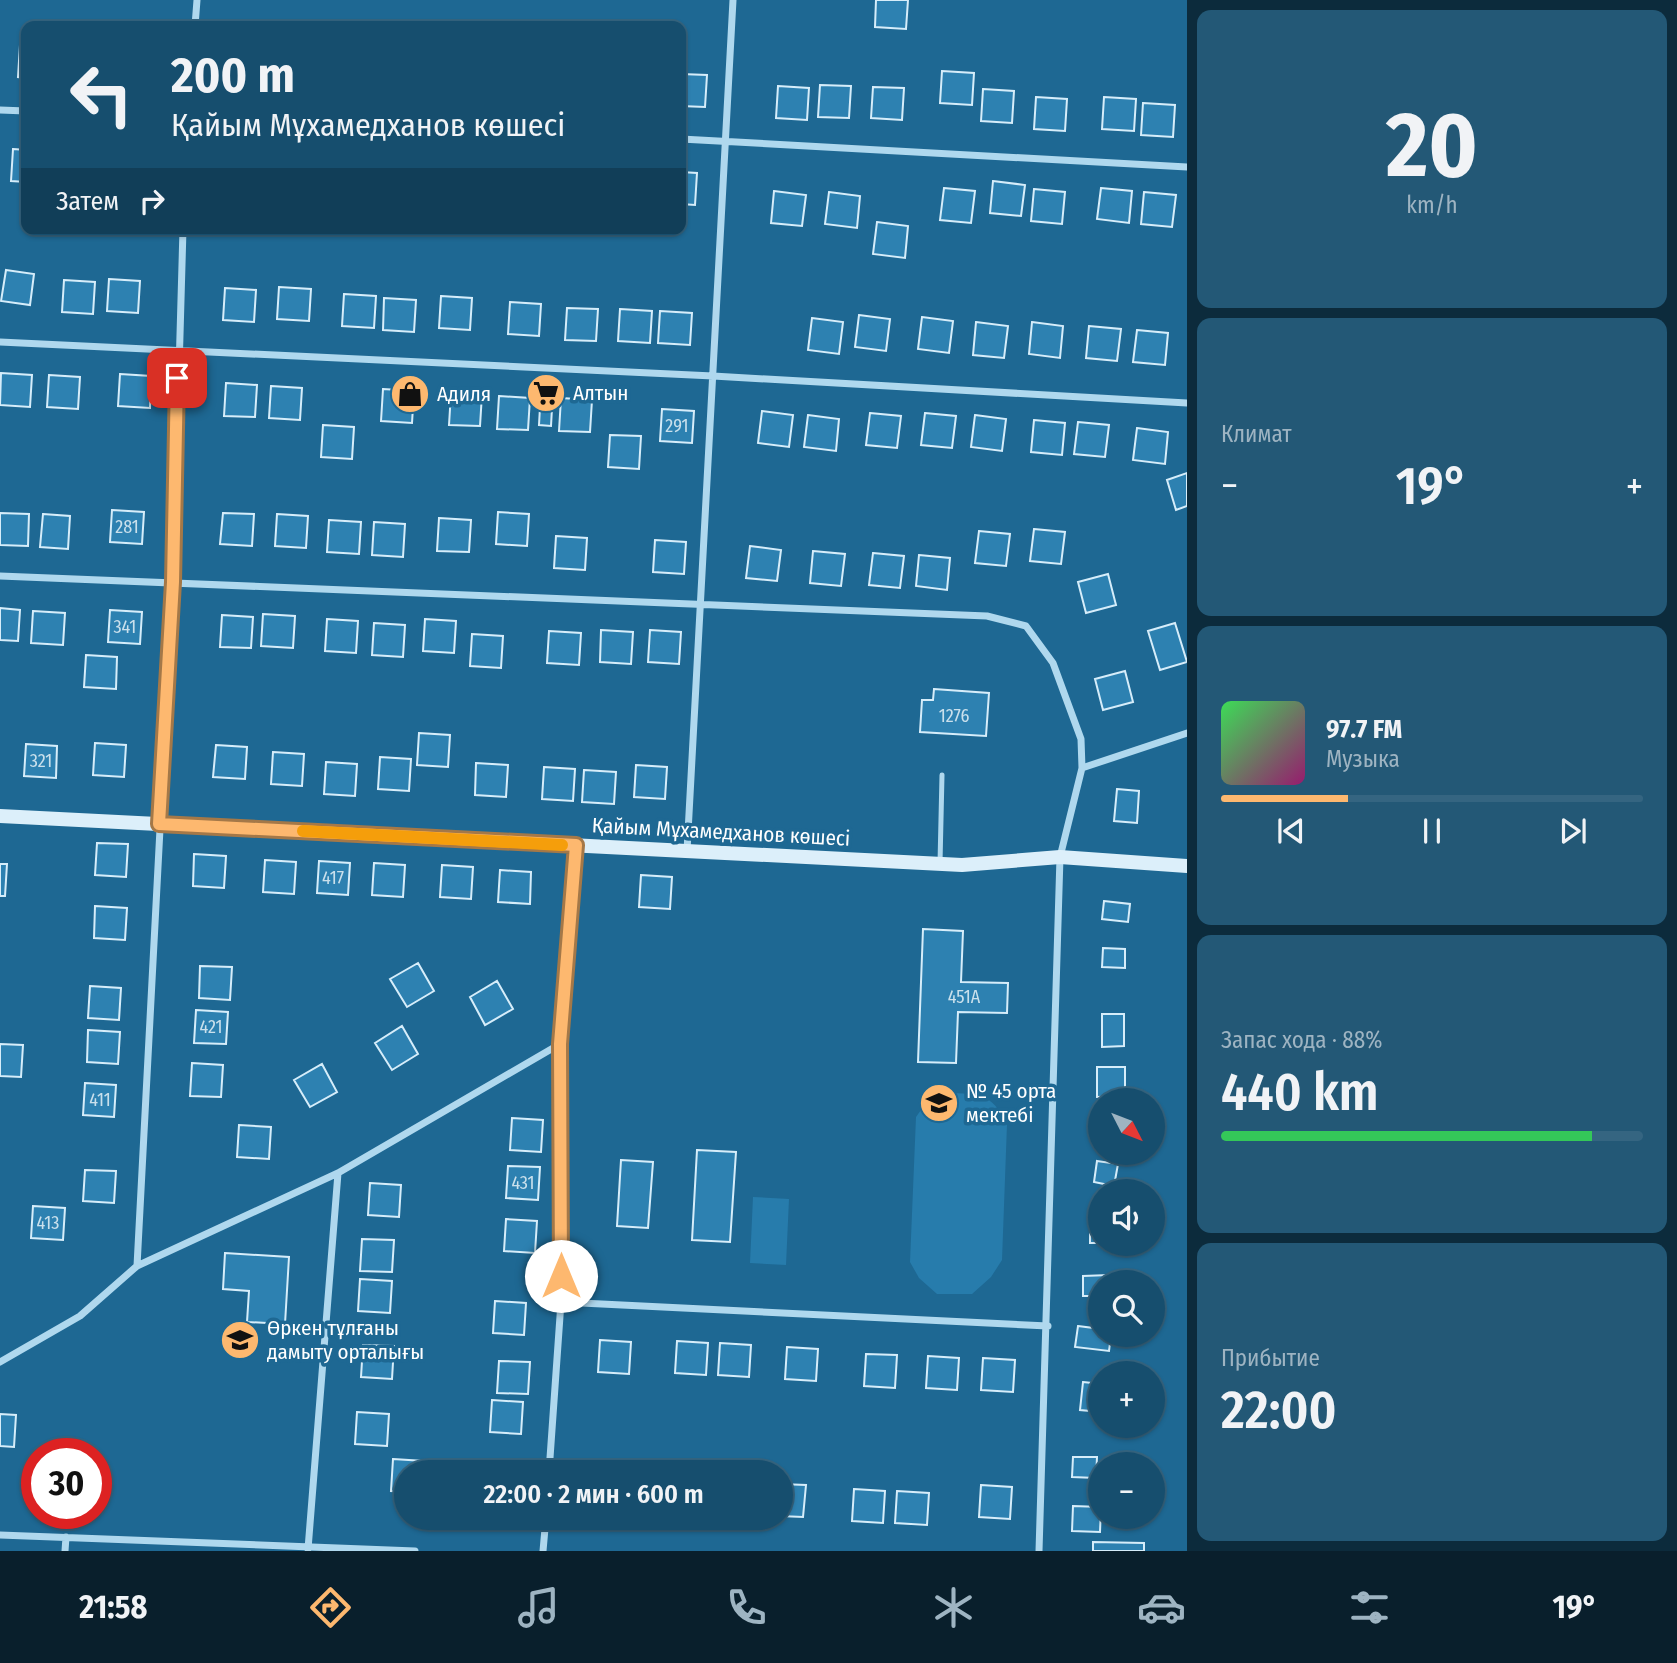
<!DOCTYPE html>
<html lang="ru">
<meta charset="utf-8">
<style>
body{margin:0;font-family:"Fira Sans Condensed",sans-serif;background:#235876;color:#f1f3f6;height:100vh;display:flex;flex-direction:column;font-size:26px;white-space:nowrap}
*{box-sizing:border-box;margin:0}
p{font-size:23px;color:#9eb4c2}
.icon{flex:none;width:38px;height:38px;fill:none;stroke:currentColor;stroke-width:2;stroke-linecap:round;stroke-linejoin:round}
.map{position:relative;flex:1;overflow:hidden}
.side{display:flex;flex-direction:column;gap:10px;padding:10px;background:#0c2b3c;width:490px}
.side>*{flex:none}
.guide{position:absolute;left:21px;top:21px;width:665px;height:214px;border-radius:14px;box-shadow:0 2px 5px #0004,0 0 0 2px #356581;background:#164e6e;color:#f1f3f6;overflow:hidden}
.needle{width:46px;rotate:132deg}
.controls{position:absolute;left:1088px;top:1088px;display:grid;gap:14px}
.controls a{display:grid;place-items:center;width:77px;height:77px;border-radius:50%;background:#164e6e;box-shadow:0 2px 5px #0004,0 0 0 2px #356581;font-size:35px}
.speed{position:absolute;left:21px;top:1438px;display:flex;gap:14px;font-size:35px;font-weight:700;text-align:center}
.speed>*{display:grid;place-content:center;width:91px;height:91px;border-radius:50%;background:#164e6e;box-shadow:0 2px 5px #0004,0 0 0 2px #356581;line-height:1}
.speed .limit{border:10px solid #d22;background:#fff;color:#111}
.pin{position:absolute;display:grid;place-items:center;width:60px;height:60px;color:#fff;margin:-30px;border-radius:14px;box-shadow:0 4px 10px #0006}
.me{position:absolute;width:77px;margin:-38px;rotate:0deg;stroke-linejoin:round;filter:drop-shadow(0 0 5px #0008)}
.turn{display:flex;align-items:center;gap:24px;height:147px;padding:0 35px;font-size:32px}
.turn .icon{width:91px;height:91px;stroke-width:2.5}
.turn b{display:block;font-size:49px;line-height:60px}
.then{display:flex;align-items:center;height:66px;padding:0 35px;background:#0003;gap:14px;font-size:26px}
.big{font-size:52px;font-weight:600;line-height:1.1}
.side .card{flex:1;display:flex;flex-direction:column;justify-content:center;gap:10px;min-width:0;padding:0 24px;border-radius:14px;background:#235876}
.side .dial{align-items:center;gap:0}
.dial b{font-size:91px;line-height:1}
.song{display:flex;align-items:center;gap:21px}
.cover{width:84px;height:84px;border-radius:10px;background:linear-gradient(135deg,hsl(130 70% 55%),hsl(320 70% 35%))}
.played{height:7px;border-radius:4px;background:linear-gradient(90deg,#fdb86f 30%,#356581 30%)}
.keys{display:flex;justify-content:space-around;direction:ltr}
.heat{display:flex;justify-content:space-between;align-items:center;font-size:38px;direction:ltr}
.charge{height:10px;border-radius:5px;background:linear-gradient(90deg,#34c759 88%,#356581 0)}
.trip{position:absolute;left:394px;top:1460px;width:399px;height:70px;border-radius:35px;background:#164e6e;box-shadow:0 2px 5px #0004,0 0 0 2px #356581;font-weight:600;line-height:70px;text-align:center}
.menu{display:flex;height:112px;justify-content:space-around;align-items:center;background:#091f2c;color:#9eb4c2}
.menu .icon{width:49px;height:49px}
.menu .current{color:#fdb86f}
.menu b{font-size:32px;color:#f1f3f6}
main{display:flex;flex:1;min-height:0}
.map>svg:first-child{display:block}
</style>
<main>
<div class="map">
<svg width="1187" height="1551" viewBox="0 0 1187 1551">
<rect width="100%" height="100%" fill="#1e6893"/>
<!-- green -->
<path fill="#277cac" d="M946,1093C979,1094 991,1092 1007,1124L1002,1260L991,1277L972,1294H937L919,1278L910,1262L916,1117L926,1103Z
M753,1197L789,1199L786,1265L750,1263Z"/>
<!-- building -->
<path fill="#2d81b1" stroke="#d6edfa" stroke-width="2" d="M876,0H908L906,29L875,27Z
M20,45H26V78L18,77Z
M942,71L974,73L972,105L940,103Z
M681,74L707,75L705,107L681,106Z
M820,85L851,86L849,118L818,117Z
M778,86L809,88L807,120L776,118Z
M873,87L904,88L902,120L871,118Z
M983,89L1014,91L1012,123L981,121Z
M1036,97L1067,99L1065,131L1034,129Z
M1104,97L1136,99L1134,131L1102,129Z
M1143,103L1175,105L1173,137L1141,135Z
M13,149L26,150V182L11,181Z
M681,172L697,173L695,205L681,204Z
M993,181L1025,185L1021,216L990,213Z
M944,188L975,191L971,223L940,220Z
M1101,188L1132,191L1129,223L1097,219Z
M1034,189L1065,192L1062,224L1031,221Z
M774,191L806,195L802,226L771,223Z
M829,192L860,196L857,228L825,224Z
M1144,192L1176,195L1172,227L1141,224Z
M877,222L908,226L905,258L873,254Z
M6,270L34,274L30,305L1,301Z
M109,279L140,281L138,313L107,311Z
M64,280L95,282L93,314L62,312Z
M279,287L311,289L309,321L277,319Z
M225,288L256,290L254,322L223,320Z
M344,294L376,296L374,328L342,326Z
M441,296L472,298L470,330L439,328Z
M384,298L416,300L414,332L383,330Z
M510,302L541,304L539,336L508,334Z
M567,308L598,309L596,341L565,340Z
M620,309L652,311L650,343L618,341Z
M660,311L692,313L690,345L658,343Z
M859,315L890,319L886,351L855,347Z
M922,317L953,321L949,353L918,349Z
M812,318L843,322L839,354L808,350Z
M976,322L1008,326L1004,358L973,355Z
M1032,322L1063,326L1060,358L1029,354Z
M1089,326L1121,329L1117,361L1086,358Z
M1137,330L1168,333L1165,365L1133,362Z
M1,373L32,375L30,407L0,405Z
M120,374L151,376L150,408L118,406Z
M49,375L80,377L78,409L47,407Z
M226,383L257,385L255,417L224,416Z
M271,386L302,388L300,420L269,418Z
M383,389L414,391L412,423L381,421Z
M541,389L553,390L551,426L539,425Z
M451,393L482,394L480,426L449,425Z
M499,396L530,398L528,430L497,429Z
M561,398L592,400L590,432L559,431Z
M662,409L694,411L692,443L660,441Z
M762,411L793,415L789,447L758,443Z
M870,413L901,416L897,448L866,445Z
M925,413L956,416L952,448L921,445Z
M808,415L839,419L836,451L804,447Z
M975,415L1006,419L1002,451L971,447Z
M1034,420L1065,423L1062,455L1031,452Z
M1078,422L1109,425L1105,457L1074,454Z
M323,425L354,427L352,459L321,457Z
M1137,428L1168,432L1165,464L1133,460Z
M610,435L641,436L639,469L608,467Z
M1187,473V506L1176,510L1167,480Z
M112,510L144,512L142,544L110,542Z
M498,512L529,514L527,546L496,544Z
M0,513L29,514L28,546L0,545Z
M223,513L254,514L252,546L220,544Z
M43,514L70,516L68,549L40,547Z
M277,514L308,516L306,548L275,546Z
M439,518L471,520L469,552L437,551Z
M329,520L361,522L359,554L327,552Z
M374,522L405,524L403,557L372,555Z
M1034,529L1065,532L1061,564L1030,561Z
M979,531L1010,534L1006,566L975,563Z
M556,536L587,538L585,570L554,568Z
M655,540L686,542L684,574L653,572Z
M750,546L781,550L777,581L746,578Z
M813,551L845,554L841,586L810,583Z
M873,553L904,556L900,588L869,585Z
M919,555L950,558L947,590L916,586Z
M1108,574L1116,605L1086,613L1078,582Z
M0,608L20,610L18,641L0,640Z
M110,610L142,612L140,644L108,642Z
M33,611L65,613L63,645L31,643Z
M263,614L295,616L293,648L261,646Z
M222,615L253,617L251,648L220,647Z
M327,619L358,621L356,653L325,651Z
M425,619L456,621L454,653L423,651Z
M374,623L405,625L403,657L372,655Z
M1175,623L1187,662L1160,670L1148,631Z
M601,630L633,632L631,664L600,662Z
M650,630L681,632L679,664L648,662Z
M549,631L581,633L579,665L547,663Z
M472,634L503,636L501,668L470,666Z
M86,655L117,657L116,689L84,687Z
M1125,671L1133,702L1103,710L1095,679Z
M934,689L989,693L986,736L920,732L922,700H933Z
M419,733L450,735L448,767L417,765Z
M95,743L126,745L124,777L93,775Z
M26,744L57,746L56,778L24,776Z
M216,745L247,747L245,779L213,777Z
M273,752L304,754L302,786L271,784Z
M380,757L411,759L409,791L378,789Z
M326,762L357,764L355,796L324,794Z
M476,763L508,765L506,797L475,795Z
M636,765L667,767L665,799L634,797Z
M544,767L575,769L573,801L542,799Z
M584,770L616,772L614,804L582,802Z
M1117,789L1139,791L1137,823L1114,821Z
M97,843L128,844L126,877L95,875Z
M194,854L226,856L224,888L193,886Z
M265,860L296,862L294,894L263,892Z
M319,861L350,863L348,895L317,893Z
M374,863L405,865L403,897L372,895Z
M0,864H7L5,896H0Z
M442,865L473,867L471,899L440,897Z
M500,870L531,872L530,904L498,902Z
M641,875L672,877L670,909L639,907Z
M1104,901L1130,904L1128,922L1102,919Z
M95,906L127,908L125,940L94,938Z
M923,929L963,931L961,982L1008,983L1007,1013L958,1012L956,1063L918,1062Z
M1103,948L1125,949V968L1102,967Z
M418,963L434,991L407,1007L390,979Z
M200,966L232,967L230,1000L199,998Z
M497,981L513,1009L485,1025L470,997Z
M90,986L121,988L119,1020L88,1018Z
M196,1010L228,1012L226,1044L194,1043Z
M1102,1014H1124V1046L1102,1047Z
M402,1026L418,1054L392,1070L375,1043Z
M88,1030L120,1032L118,1064L87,1062Z
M0,1044L23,1045L21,1077L0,1076Z
M192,1063L223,1065L221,1097L190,1096Z
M322,1064L337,1092L310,1107L294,1080Z
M1097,1067H1125V1096L1097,1097Z
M85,1083L116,1085L114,1117L83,1115Z
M512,1118L543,1120L541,1152L510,1150Z
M239,1125L271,1127L269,1159L237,1157Z
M697,1150L736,1152L730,1242L692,1240Z
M621,1160L653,1162L648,1228L617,1226Z
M1097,1161L1118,1164L1114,1186L1094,1182Z
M508,1166L540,1167L538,1200L506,1198Z
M85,1170L116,1171L114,1203L83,1201Z
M370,1183L401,1185L399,1217L368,1215Z
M33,1206L65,1208L63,1240L31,1238Z
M506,1219L537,1221L535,1253L504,1251Z
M1090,1226H1101V1243H1090Z
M362,1239L394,1240L392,1272L360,1271Z
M225,1253L289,1257L285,1324L247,1322L249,1291L223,1289Z
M1109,1275V1283H1101V1296H1083V1276Z
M360,1279L392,1281L390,1313L358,1311Z
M495,1301L526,1303L524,1335L493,1333Z
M1078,1326L1101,1329V1335H1111L1109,1351L1075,1347Z
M600,1340L631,1342L629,1374L598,1372Z
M677,1341L708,1343L706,1375L675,1373Z
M720,1343L751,1345L749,1377L718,1375Z
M363,1345L394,1346L392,1379L361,1377Z
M787,1347L818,1349L816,1381L785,1379Z
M866,1354L897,1355L895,1388L864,1386Z
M928,1356L959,1358L957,1390L926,1388Z
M983,1358L1015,1360L1013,1392L981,1390Z
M499,1361L530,1362L528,1394L497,1393Z
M1083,1382L1101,1384V1412L1080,1410Z
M492,1400L523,1402L521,1434L490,1432Z
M357,1412L389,1414L387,1446L355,1444Z
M0,1414L16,1415L14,1447L0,1446Z
M1073,1457H1097L1096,1478L1072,1477Z
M393,1459L424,1461L423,1472H406V1492L391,1491Z
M780,1484L806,1485L803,1517L780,1516Z
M981,1485L1012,1487L1010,1519L979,1517Z
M854,1489L885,1491L883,1523L852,1521Z
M897,1491L929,1493L927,1525L895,1523Z
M1073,1506L1101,1507L1100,1532L1072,1531Z
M1093,1542L1144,1543V1551H1093Z"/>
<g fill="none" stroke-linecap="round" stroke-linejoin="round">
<!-- lane -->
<path stroke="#afd8ee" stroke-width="5" d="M940,863L942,775"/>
<!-- street -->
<path stroke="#afd8ee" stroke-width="7" d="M195,26L197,0
M0,110L26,111
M681,139L1187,167
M0,342L713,376L1187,403
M0,576L987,616L1026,626L1053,663L1081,739L1082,768L1060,857L1039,1551
M1082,768L1187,733
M687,851L733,0
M137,1266L173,582L183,229
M561,1302L1048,1326
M0,1362L80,1316L137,1266L338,1173L560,1044L576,846
M549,1472L561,1302L560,1044
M0,1535L415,1551
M308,1549L338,1173
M65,1551L66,1537
M543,1551L546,1517"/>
<!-- secondary -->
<path stroke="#dceffa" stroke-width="14" d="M0,816L962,865L1060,857L1187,866"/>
</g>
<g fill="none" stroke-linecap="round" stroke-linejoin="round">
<!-- route casing -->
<g stroke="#a47848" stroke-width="18">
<path id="route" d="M177,378L173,582L159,824L576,845L560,1044L561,1276"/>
</g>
<!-- route -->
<use href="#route" stroke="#fdb86f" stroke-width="12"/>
<!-- slow -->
<path stroke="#f59e0b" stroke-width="12" d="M303,831L562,845"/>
</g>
<!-- icons -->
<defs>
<g id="supermarket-disc" transform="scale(2.0125)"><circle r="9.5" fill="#fdb86f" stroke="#1e6893"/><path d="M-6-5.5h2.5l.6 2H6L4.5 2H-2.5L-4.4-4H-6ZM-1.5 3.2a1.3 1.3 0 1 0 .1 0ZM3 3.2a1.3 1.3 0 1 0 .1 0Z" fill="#111"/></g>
<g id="shop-disc" transform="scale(2.0125)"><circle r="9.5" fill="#fdb86f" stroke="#1e6893"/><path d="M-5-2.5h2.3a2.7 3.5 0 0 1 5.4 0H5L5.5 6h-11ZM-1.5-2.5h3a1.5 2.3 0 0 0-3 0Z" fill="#111"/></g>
<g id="school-disc" transform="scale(2.0125)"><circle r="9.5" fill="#fdb86f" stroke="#1e6893"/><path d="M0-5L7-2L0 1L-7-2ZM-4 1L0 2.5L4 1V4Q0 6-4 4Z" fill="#111"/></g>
</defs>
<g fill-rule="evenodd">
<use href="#supermarket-disc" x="546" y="393"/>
<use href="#shop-disc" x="410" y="394"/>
<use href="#school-disc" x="939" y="1103"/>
<use href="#school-disc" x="240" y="1340"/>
</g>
<g text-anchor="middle" stroke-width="7" stroke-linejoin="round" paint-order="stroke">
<!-- number labels -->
<g font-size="18" fill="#cae0ec">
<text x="677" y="432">291</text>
<text x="127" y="533">281</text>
<text x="125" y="633">341</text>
<text x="954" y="722">1276</text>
<text x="41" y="767">321</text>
<text x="333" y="884">417</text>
<text x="964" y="1003">451А</text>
<text x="211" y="1033">421</text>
<text x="100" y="1106">411</text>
<text x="523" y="1189">431</text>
<text x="48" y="1229">413</text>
</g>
<!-- poi labels -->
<g font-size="21" fill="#fff" stroke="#1e6893" text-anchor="start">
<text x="573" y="400">Алтын</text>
<text x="437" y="401">Адиля</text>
<text x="966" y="1098">№ 45 орта<tspan x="966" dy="24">мектебі</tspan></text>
<text x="267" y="1335">Өркен тұлғаны<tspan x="267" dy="24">дамыту орталығы</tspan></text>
</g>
<!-- street labels -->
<g font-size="21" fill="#fff" stroke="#1e6893">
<text transform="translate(721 832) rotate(3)" y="7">Қайым Мұхамедханов көшесі</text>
</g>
</g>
</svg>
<div class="controls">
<a><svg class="needle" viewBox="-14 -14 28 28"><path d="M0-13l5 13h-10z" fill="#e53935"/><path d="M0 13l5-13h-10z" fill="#9eb4c2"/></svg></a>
<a><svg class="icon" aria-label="sound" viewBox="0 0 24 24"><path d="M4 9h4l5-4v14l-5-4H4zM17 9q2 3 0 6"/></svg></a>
<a><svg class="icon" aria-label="search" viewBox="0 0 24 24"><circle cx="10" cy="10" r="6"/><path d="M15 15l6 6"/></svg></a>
<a>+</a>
<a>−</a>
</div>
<div class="speed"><div class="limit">30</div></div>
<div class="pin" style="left:177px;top:378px;background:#d93025"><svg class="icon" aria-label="arrive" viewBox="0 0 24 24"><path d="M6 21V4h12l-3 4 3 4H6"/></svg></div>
<svg class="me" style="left:561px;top:1276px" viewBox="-20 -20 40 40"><circle r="19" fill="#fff"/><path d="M0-13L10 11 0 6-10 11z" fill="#fdb86f"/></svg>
<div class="trip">22:00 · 2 мин · 600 m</div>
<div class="guide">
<div class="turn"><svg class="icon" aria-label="left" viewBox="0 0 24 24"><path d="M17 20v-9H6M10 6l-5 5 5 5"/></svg><div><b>200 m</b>Қайым Мұхамедханов көшесі</div></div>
<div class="then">Затем<svg class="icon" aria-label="right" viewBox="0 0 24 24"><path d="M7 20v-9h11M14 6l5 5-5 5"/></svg></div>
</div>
</div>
<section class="side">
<div class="card dial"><b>20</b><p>km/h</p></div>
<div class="card"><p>Климат</p>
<div class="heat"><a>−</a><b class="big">19°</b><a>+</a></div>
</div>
<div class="card">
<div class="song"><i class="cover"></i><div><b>97.7 FM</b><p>Музыка</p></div></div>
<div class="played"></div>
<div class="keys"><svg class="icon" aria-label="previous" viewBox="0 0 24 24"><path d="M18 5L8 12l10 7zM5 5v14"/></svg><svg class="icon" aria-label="pause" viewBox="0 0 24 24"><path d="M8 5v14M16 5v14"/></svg><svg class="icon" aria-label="next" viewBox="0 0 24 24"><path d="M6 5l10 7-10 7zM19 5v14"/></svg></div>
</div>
<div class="card"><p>Запас хода · 88%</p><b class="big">440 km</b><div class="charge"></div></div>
<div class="card"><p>Прибытие</p><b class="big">22:00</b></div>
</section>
</main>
<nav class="menu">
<b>21:58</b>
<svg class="icon current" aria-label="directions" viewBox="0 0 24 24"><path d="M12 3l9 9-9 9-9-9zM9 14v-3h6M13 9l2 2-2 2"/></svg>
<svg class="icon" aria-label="music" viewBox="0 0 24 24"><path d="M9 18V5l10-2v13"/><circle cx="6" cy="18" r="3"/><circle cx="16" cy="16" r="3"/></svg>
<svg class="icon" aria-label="phone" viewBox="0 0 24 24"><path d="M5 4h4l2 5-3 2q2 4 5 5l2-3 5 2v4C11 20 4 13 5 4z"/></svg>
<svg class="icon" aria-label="climate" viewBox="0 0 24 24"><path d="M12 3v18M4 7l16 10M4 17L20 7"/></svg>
<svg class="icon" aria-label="car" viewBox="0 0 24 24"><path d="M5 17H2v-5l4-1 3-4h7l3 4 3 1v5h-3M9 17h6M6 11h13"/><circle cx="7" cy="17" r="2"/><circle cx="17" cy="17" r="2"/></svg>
<svg class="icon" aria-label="filters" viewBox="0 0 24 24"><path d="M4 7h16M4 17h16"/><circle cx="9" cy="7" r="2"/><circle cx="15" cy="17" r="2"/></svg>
<b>19°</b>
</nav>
